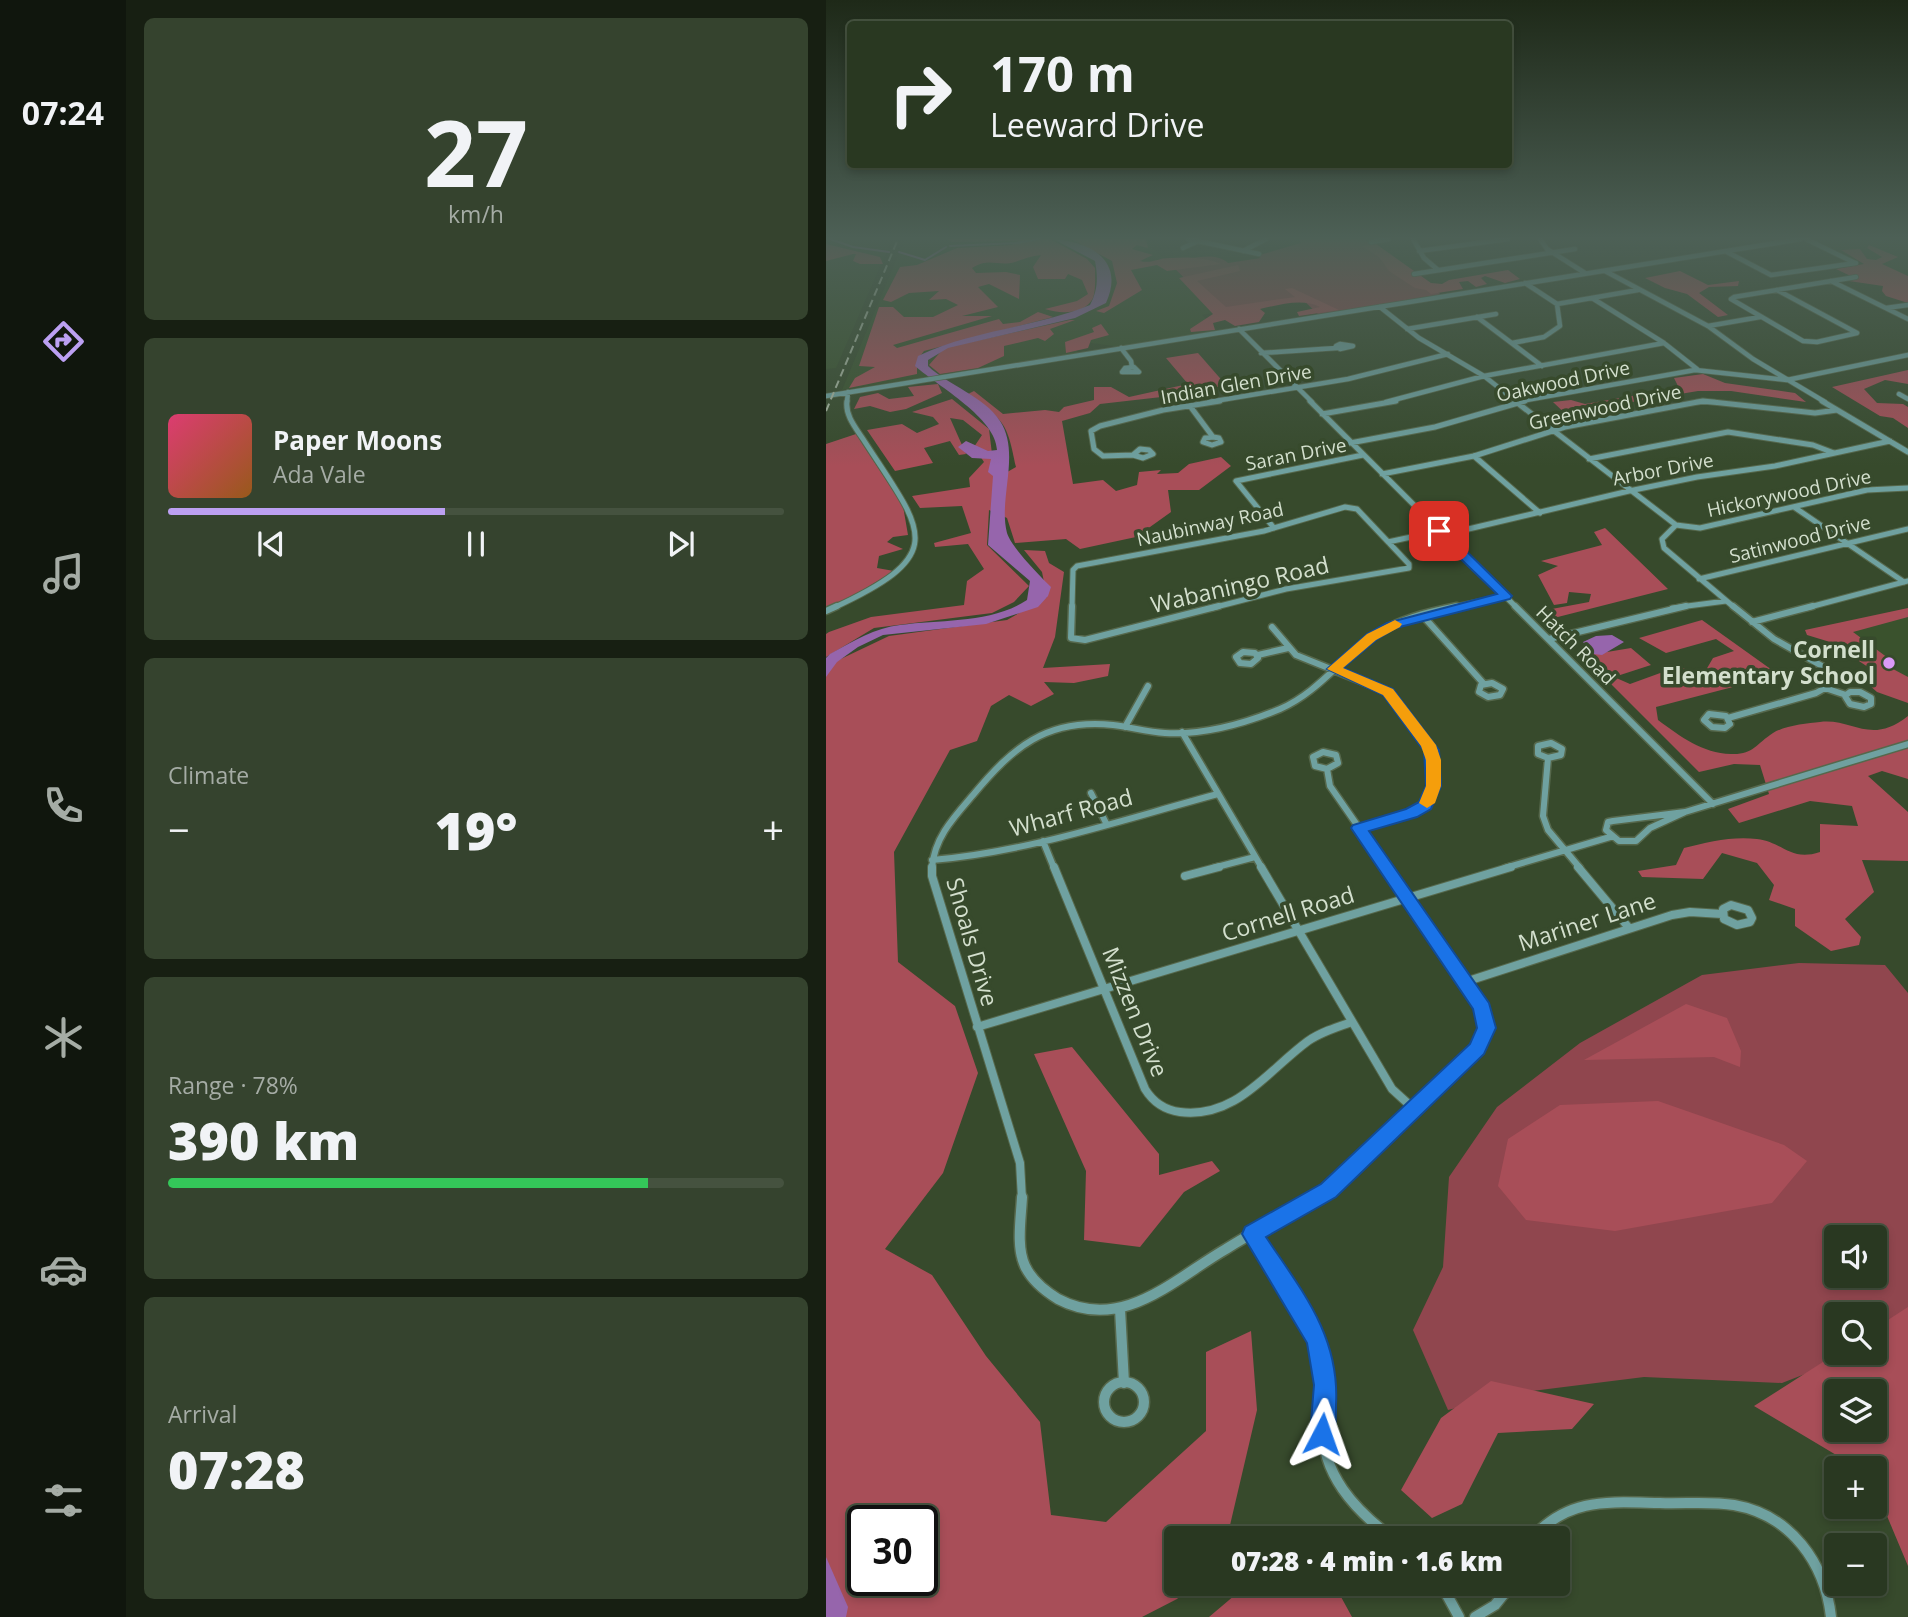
<!DOCTYPE html>
<meta charset="utf-8">
<style>
body{margin:0;font-family:"Open Sans",sans-serif;background:#35432e;color:#f1f3f6;height:100vh;display:flex;flex-direction:column;font-size:26px;white-space:nowrap}
*{box-sizing:border-box;margin:0}
p{font-size:23px;color:#a5aca5}
.icon{flex:none;width:38px;height:38px;fill:none;stroke:currentColor;stroke-width:2;stroke-linecap:round;stroke-linejoin:round}
.map{position:relative;flex:1;overflow:hidden}
.details{display:flex;flex-direction:column;gap:18px;padding:18px;background:#171f12;width:700px}
.details>*{flex:none}
.banner{position:absolute;left:21px;top:21px;width:665px;height:147px;border-radius:7px;box-shadow:0 4px 10px #0003,0 0 0 2px #45523f;background:#293821;color:#f1f3f6;overflow:hidden}
.controls{position:absolute;left:998px;top:1225px;display:grid;gap:14px}
.controls a{display:grid;place-items:center;width:63px;height:63px;border-radius:7px;background:#293821;box-shadow:0 4px 10px #0003,0 0 0 2px #45523f;font-size:35px}
.speed{position:absolute;left:21px;top:1505px;display:flex;gap:14px;font-size:35px;font-weight:700;text-align:center}
.speed>*{display:grid;place-content:center;width:91px;height:91px;border-radius:50%;background:#293821;box-shadow:0 4px 10px #0003,0 0 0 2px #45523f;line-height:1}
.speed .limit{border:4px solid #111;border-radius:10px;background:#fff;color:#111}
.pin{position:absolute;display:grid;place-items:center;width:60px;height:60px;color:#fff;margin:-30px;border-radius:14px;box-shadow:0 4px 10px #0006}
.me{position:absolute;width:77px;margin:-38px;rotate:4deg;stroke-linejoin:round;filter:drop-shadow(0 0 5px #0008)}
.turn{display:flex;align-items:center;gap:24px;height:147px;padding:0 28px;font-size:32px}
.turn .icon{width:91px;height:91px;stroke-width:2.5}
.turn b{display:block;font-size:49px;line-height:60px}
.big{font-size:52px;font-weight:800;line-height:1.1}
.details .tile{flex:1;display:flex;flex-direction:column;justify-content:center;gap:10px;min-width:0;padding:0 24px;border-radius:10px;background:#35432e}
.details .dial{align-items:center;gap:0}
.dial b{font-size:91px;line-height:1}
.song{display:flex;align-items:center;gap:21px}
.cover{width:84px;height:84px;border-radius:10px;background:linear-gradient(135deg,hsl(340 70% 55%),hsl(30 70% 35%))}
.played{height:7px;border-radius:4px;background:linear-gradient(90deg,#bca0f2 45%,#45523f 45%)}
.keys{display:flex;justify-content:space-around;direction:ltr}
.heat{display:flex;justify-content:space-between;align-items:center;font-size:38px;direction:ltr}
.charge{height:10px;border-radius:5px;background:linear-gradient(90deg,#34c759 78%,#45523f 0)}
.trip{position:absolute;left:338px;top:1526px;width:406px;height:70px;border-radius:7px;background:#293821;box-shadow:0 4px 10px #0003,0 0 0 2px #45523f;font-weight:800;line-height:70px;text-align:center}
main{display:flex;flex:1;min-height:0}
.tab-bar{display:flex;flex-direction:column;width:126px;justify-content:space-around;align-items:center;background:#10160d;color:#a5aca5}
.tab-bar .icon{width:49px;height:49px}
.tab-bar .on{color:#bca0f2}
.tab-bar b{font-size:32px;color:#f1f3f6}
.map>svg:first-child{display:block}
</style>
<main>
<nav class="tab-bar">
<b>07:24</b>
<svg class="icon on" aria-label="directions" viewBox="0 0 24 24"><path d="M12 3l9 9-9 9-9-9zM9 14v-3h6M13 9l2 2-2 2"/></svg>
<svg class="icon" aria-label="music" viewBox="0 0 24 24"><path d="M9 18V5l10-2v13"/><circle cx="6" cy="18" r="3"/><circle cx="16" cy="16" r="3"/></svg>
<svg class="icon" aria-label="phone" viewBox="0 0 24 24"><path d="M5 4h4l2 5-3 2q2 4 5 5l2-3 5 2v4C11 20 4 13 5 4z"/></svg>
<svg class="icon" aria-label="climate" viewBox="0 0 24 24"><path d="M12 3v18M4 7l16 10M4 17L20 7"/></svg>
<svg class="icon" aria-label="car" viewBox="0 0 24 24"><path d="M5 17H2v-5l4-1 3-4h7l3 4 3 1v5h-3M9 17h6M6 11h13"/><circle cx="7" cy="17" r="2"/><circle cx="17" cy="17" r="2"/></svg>
<svg class="icon" aria-label="filters" viewBox="0 0 24 24"><path d="M4 7h16M4 17h16"/><circle cx="9" cy="7" r="2"/><circle cx="15" cy="17" r="2"/></svg>
</nav>
<section class="details">
<div class="tile dial"><b>27</b><p>km/h</p></div>
<div class="tile">
<div class="song"><i class="cover"></i><div><b>Paper Moons</b><p>Ada Vale</p></div></div>
<div class="played"></div>
<div class="keys"><svg class="icon" aria-label="previous" viewBox="0 0 24 24"><path d="M18 5L8 12l10 7zM5 5v14"/></svg><svg class="icon" aria-label="pause" viewBox="0 0 24 24"><path d="M8 5v14M16 5v14"/></svg><svg class="icon" aria-label="next" viewBox="0 0 24 24"><path d="M6 5l10 7-10 7zM19 5v14"/></svg></div>
</div>
<div class="tile"><p>Climate</p>
<div class="heat"><a>−</a><b class="big">19°</b><a>+</a></div>
</div>
<div class="tile"><p>Range · 78%</p><b class="big">390 km</b><div class="charge"></div></div>
<div class="tile"><p>Arrival</p><b class="big">07:28</b></div>
</section>
<div class="map">
<svg width="1082" height="1617" viewBox="0 0 1082 1617">
<rect width="100%" height="100%" fill="#374a2c"/>
<!-- built -->
<path fill="#3a522d" d="M0,239H66L10,368L0,369Z
M79,239H318L393,312L376,315L392,331L295,347L243,340L253,354L16,390Z
M987,239L1082,241V279L1037,263Z
M1082,615V692L1008,635Z"/>
<!-- green -->
<path fill="#90464e" fill-rule="evenodd" d="M473,239H539L617,296L493,315L476,299L393,312L343,263C360,260 388,250 402,263L435,258L430,256L475,243Z
M973,963L1059,965L1082,993V1328L1048,1345V1314H1010V1353H1033L956,1383L818,1377L690,1393L622,1410L587,1330L617,1267L623,1177L671,1107L754,1043L876,975ZM1010,1237H1048V1276H1010Z"/>
<!-- forest -->
<path fill="#a84e58" fill-rule="evenodd" d="M121,239H224L261,259L269,268C269,276 270,290 267,298C258,315 234,314 219,309L251,301L262,294L256,280L242,274L239,279H212L207,267L215,255C205,256 198,259 189,262C172,267 164,257 146,268L150,273L180,272L194,275L193,299L163,284L152,287L172,307L136,316H166L67,345L71,348L173,319L177,324L194,322L212,312L227,317L98,351L91,360V374L23,388L29,378L49,367L33,366L53,307H67L78,317H107L132,305L120,299L103,300L113,291L83,293L65,302L57,300L74,267L91,265L131,248L186,245L192,241L126,242Z
M245,239H320L322,248L311,245L306,249L327,255L314,261C326,264 332,258 343,258C361,257 378,257 395,264L341,271L331,265L305,270L316,290L278,313L270,311L283,306L291,283L286,261Z
M0,244L54,257L57,264H34L27,261L30,254H27L0,261Z
M550,244L605,283L616,284L623,280L682,270L694,279L679,283L659,276L655,278L661,284L650,287L642,281L633,282L637,289L605,294L600,290L589,288L563,271L553,257L536,246Z
M1043,245L1072,257L1056,264L1082,276V303L1060,296L1056,291L1057,286L1023,281L1031,279L1010,269L1038,264L1015,250L1034,249L1041,259L1050,260L1056,257L1041,248Z
M412,265L414,271L371,281L400,307L469,297L459,289L466,288L513,310L473,316L471,312L494,307C476,298 453,305 434,309L439,313L433,322L409,326L399,320L387,323L389,330L365,332L364,329L387,314L353,278Z
M854,271L882,285L913,281L912,286L883,287L873,293L902,315L892,317L861,294L839,288L819,278Z
M244,320H249L224,329L228,334L219,341L212,338L178,346V356L152,368L114,374L103,365L118,348Z
M275,324L283,335L265,340L262,348L240,353L239,342L268,332L266,328Z
M372,353L400,385L353,395L274,404L264,413L236,421L247,484L277,480L290,491L311,485L313,472L335,470L331,474L352,473L363,464L395,457L405,466L373,490H342L345,512L310,537L254,549L240,539L189,543L181,518L163,510L161,545L203,586L188,602L166,613L48,628L0,657V634L3,632L45,617L138,605L141,581L158,569L142,544L109,547L108,543L145,533L136,506L94,508L86,496L144,487L143,478L158,462L148,447L156,435L137,420L124,418L140,454L133,455L124,441L98,448L107,463L69,471L41,430L76,424L91,433L113,424L107,417L86,412L126,399L163,429L169,479L190,467C181,422 179,420 140,395L148,391L177,414L219,410L233,412L238,407L268,400V387H285L303,397L362,384L340,358Z
M1082,370V384L1059,380L1038,389L1051,403L1077,404L1082,407V428L1067,418L1054,416L1006,387Z
M877,374L899,383L969,393L980,402L905,391H872L776,407L770,418L746,420L727,402L745,400L759,404L853,388L848,378Z
M112,384L116,393L80,409L64,412L44,406L28,409L34,397L52,393L63,399L88,396L82,387Z
M30,434L77,506L82,535L67,537L61,542L77,549L53,556L51,568L68,571L22,599L0,607V444Z
M779,528L842,589L720,620L715,611L763,602L765,594L743,592L741,603L728,605L712,575L732,566L715,561L776,545L768,532Z
M198,550L219,551L223,563L238,572L229,637L217,668L284,664L282,676L248,683L218,682L228,694L205,706L183,695L165,706L151,741L124,750L68,852L72,962L129,1006L152,1073L117,1173L59,1249L106,1275L160,1356L214,1422L225,1515L280,1522L380,1431V1352L425,1331L431,1410L401,1538H350V1584H366L351,1599L316,1617H0V666L63,636L181,620L221,597L216,572ZM37,1521H96V1580H37Z
M1082,608V617L1027,632L1062,658L1067,669L1082,677V703L1051,692L1042,684V667L1004,642L981,635L979,630Z
M876,620L953,675L830,707L832,720C855,737 876,753 905,754C927,755 930,744 947,733C958,726 981,723 994,722C1027,718 1044,746 1082,716V779L1056,771L1042,776L1082,812V861L1036,860L1048,892L1019,919L1035,937L1033,945L1005,951L969,926V909L943,900L948,885L931,863L896,853L877,879L816,877L812,871L850,865L858,848C882,842 906,836 931,839C957,842 964,862 994,852V824L1032,826L1026,806L984,801L913,823L902,809L943,794L934,765L908,764L873,772L757,656L805,648L825,665L788,677L804,684L848,668L880,670L887,658L908,651L890,639L840,653L813,638Z
M860,1004L901,1018L915,1051L914,1067L888,1057L758,1060Z
M246,1047L333,1154V1175L386,1161L394,1171L358,1192L314,1247L258,1240L260,1171L208,1054Z
M832,1101L958,1145L981,1161L946,1203L789,1231L700,1220L672,1186L682,1139L734,1105Z
M1082,1307V1566L1048,1485V1468H1032L928,1406L1011,1353H1048V1329ZM1010,1391H1048V1430H1010Z
M665,1381L768,1404L746,1429L672,1433L636,1504L606,1518L575,1490L615,1418Z
M422,1584H508L526,1617H383Z"/>
<!-- water -->
<path fill="#9665ac" d="M220,239C258,239 301,257 280,303L249,318L122,348L102,360V366C123,386 158,396 174,421C195,453 172,499 181,533C186,548 213,575 225,587L222,596L212,607L160,624L57,635L32,647L11,662L0,677V658L4,654C27,641 49,628 74,625C116,619 164,624 201,600L204,581L162,545L167,476L162,472L165,459L146,458L132,447L140,441L162,451L171,450C170,418 113,387 89,366L92,356C146,330 208,328 264,305C272,290 272,277 269,261L229,240Z
M786,635L798,642L776,655L767,654L757,642L770,636Z
M0,1557L22,1607L20,1617H0Z"/>
<g fill="none" stroke-linecap="round" stroke-linejoin="round">
<!-- stream -->
<path stroke="#9665ac" stroke-width="2" d="M4,239L27,247L63,252
M124,246L191,243L213,239
M73,252L99,260L120,247"/>
<!-- minor-far4 casing -->
<g stroke="#56684c" stroke-width="6">
<path id="minor-far4" d="M362,239L433,254
M587,239L598,258L612,270
M714,239L721,249L759,273
M980,239L1029,263
M545,242L563,239
M357,248L372,241
M417,251L440,239
M593,251L682,239
M901,252L945,275L1030,263
M779,271L882,326L927,359L999,402
M588,274L749,249
M1005,281L1082,319
M951,290L1031,333L991,342L977,341L905,299L908,297L1030,277
M766,298L838,343L871,369
M731,304L812,290
M554,307L593,338L658,376L691,402
M1060,308L1082,305
M651,317L716,366
M882,326L934,317
M413,329L486,402
M581,329L670,314
M686,343L718,337L734,326L731,304L699,283
M514,344L527,346L514,349L510,346Z
M295,348L305,361L306,367
M435,353L511,348
M308,367L313,372H296L299,368Z
M1073,394L1082,399
M0,396L975,239
M21,402L22,392
M383,402L522,379L622,354
M560,402L658,376L838,343
M690,402L869,370L961,380L1082,355
M870,402H889"/>
</g>
<!-- minor-far3 casing -->
<g stroke="#56684c" stroke-width="7">
<path id="minor-far3" d="M484,401L691,608
M689,401L850,525L874,528L1041,490L1082,488
M996,401L1082,452
M364,406L387,437
M496,414L570,401
M387,437L393,438L395,442L386,445L377,442L379,438Z
M524,443L609,427L699,401
M314,449L323,450L327,454L317,458L307,455Z
M307,455L277,456L268,449L265,431L274,426L337,410L394,401
M648,456L714,513
M763,459L902,432L987,445L1008,453
M556,474L648,456L739,427L877,401L989,413L1011,410
M968,507L1078,582
M850,525L836,539L838,548L909,608
M448,528L410,481L537,455
M617,535L803,491L871,477L949,466L1064,441
M562,542L613,531
M873,579L1082,529
M7,608C126,553 97,532 37,439C29,427 19,415 21,401
M246,608L247,570L251,566L438,531L519,507L531,509L583,564V568L460,589L386,608
M623,608L680,596
M846,608L900,601
M980,608L1082,581"/>
</g>
<!-- minor-far2 casing -->
<g stroke="#56684c" stroke-width="9">
<path id="minor-far2" d="M246,606L245,638L259,640L393,606
M689,606L887,804
M0,611L11,606
M597,616L658,684
M926,622L987,606
M446,627L470,655L562,692L605,750L607,786L599,805L585,813L533,828
M723,639L860,606
M417,652L429,653L432,658L425,664L414,663L410,657Z
M432,655L462,648
M666,683L677,689L674,695L662,697L653,692L655,685Z
M999,688L1020,695
M1024,692H1034L1045,698V704L1038,707L1024,704L1019,696Z
M883,714L900,716L904,724L899,728L886,727L878,720Z
M902,718L990,693L999,688L1002,676L996,666L948,639L907,606
M299,727L322,686
M356,732L436,868
M725,743L736,749L735,755L722,758L712,754V746Z
M497,752L510,755L512,763L501,769L489,766L487,757Z
M722,758L717,816L722,830L754,868
M501,769L504,786L561,868
M265,793L280,823
M859,812L824,828L810,841H793L780,830L782,822L787,821Z
M859,812L1082,744
M217,841L228,868
M106,860C203,852 298,819 392,794
M106,868C108,838 128,817 147,795C186,748 220,718 287,725C304,727 322,732 339,733C377,735 420,723 454,709C491,693 514,660 546,637C570,619 602,612 631,606
M387,868L429,857
M679,868L784,837"/>
</g>
<!-- minor-far1 casing -->
<g stroke="#56684c" stroke-width="10">
<path id="minor-far1" d="M106,867V876L194,1163L196,1199
M228,867L319,1089C327,1102 339,1110 354,1112C410,1119 441,1071 482,1041C495,1032 511,1027 526,1022
M435,867L566,1089L588,1109
M752,867L803,928
M359,876L393,867
M905,905L922,910L926,918L924,922L911,925L898,919L897,909Z
M639,982L846,915L864,912L896,914
M151,1027L685,867
M490,1199L652,1048C660,1034 662,1022 656,1007L559,867"/>
</g>
<!-- minor casing -->
<g stroke="#56684c" stroke-width="13">
<path id="minor" d="M196,1197C195,1218 190,1247 199,1266C206,1281 219,1291 232,1299C296,1333 348,1279 400,1249C430,1230 462,1214 493,1197
M426,1234C451,1272 484,1310 496,1354C502,1378 496,1401 496,1424C496,1475 528,1509 566,1538
M294,1309L298,1383
M278 1402a20 20 0 1 1 40 0a20 20 0 1 1-40 0Z
M706,1538C743,1497 783,1502 834,1503C858,1504 884,1501 908,1505C965,1515 999,1563 1005,1617
M615,1584L633,1617
M649,1617L669,1605L686,1584"/>
</g>
<!-- minor-far4 -->
<use href="#minor-far4" stroke="#6fa1a0" stroke-width="4.5"/>
<!-- minor-far3 -->
<use href="#minor-far3" stroke="#6fa1a0" stroke-width="5"/>
<!-- minor-far2 -->
<use href="#minor-far2" stroke="#6fa1a0" stroke-width="6"/>
<!-- minor-far1 -->
<use href="#minor-far1" stroke="#6fa1a0" stroke-width="8"/>
<!-- minor -->
<use href="#minor" stroke="#6fa1a0" stroke-width="10"/>
<!-- rail -->
<path stroke="#abb8a3" stroke-width="2" stroke-dasharray="8 4.5" stroke-linecap="butt" d="M0,411L72,239"/>
</g>
<!-- sky -->
<linearGradient id="sky" x2="0" y2="1"><stop stop-color="#1e2918"/><stop offset="0.51" stop-color="#4d6056"/><stop offset="1" stop-color="#4d6056" stop-opacity="0"/></linearGradient>
<rect width="1082" height="466" fill="url(#sky)"/>
<!-- route -->
<path fill="#1a73e8" stroke="#114b97" stroke-width="2" d="M613,527L618,529L686,596L684,599L570,628L550,640L517,668L567,689L613,750L615,786L605,809L591,817L543,831L663,1003L670,1028L658,1054L510,1197L440,1237C476,1291 514,1336 510,1405C510,1418 510,1431 505,1443L496,1446L488,1443L484,1434L488,1385L481,1343L416,1234L419,1227L495,1184L644,1044L651,1028L647,1009L525,828L527,825L580,809L593,802L600,786L598,751L557,695L501,669L541,634L561,623L671,594L609,534L607,531Z"/>
<!-- slow -->
<path fill="#f59e0b" d="M569,620L576,624L574,627L550,640L517,668L567,689L610,745L615,760V786L609,803L601,808L593,803L600,786V760L595,746L557,695L501,669L541,634Z"/>
<!-- markers -->
<circle fill="#da9af7" stroke="#374a2c" stroke-width="2.5" cx="1063" cy="663" r="7"/>
<g text-anchor="middle" stroke-width="7" stroke-linejoin="round" paint-order="stroke">
<!-- far-street labels -->
<g font-size="19" fill="#d3dfcd" stroke="#374a2c">
<text transform="translate(737 381) rotate(-12)" y="7">Oakwood Drive</text>
<text transform="translate(410 384) rotate(-10)" y="7">Indian Glen Drive</text>
<text transform="translate(779 407) rotate(-12)" y="7">Greenwood Drive</text>
<text transform="translate(470 454) rotate(-11)" y="7">Saran Drive</text>
<text transform="translate(837 469) rotate(-11)" y="7">Arbor Drive</text>
<text transform="translate(963 493) rotate(-12)" y="7">Hickorywood Drive</text>
<text transform="translate(384 524) rotate(-12)" y="7">Naubinway Road</text>
<text transform="translate(974 539) rotate(-14)" y="7">Satinwood Drive</text>
<text transform="translate(750 645) rotate(45)" y="7">Hatch Road</text>
</g>
<!-- street labels -->
<g font-size="23" fill="#d3dfcd" stroke="#374a2c">
<text transform="translate(414 585) rotate(-13)" y="8">Wabaningo Road</text>
<text transform="translate(245 813) rotate(-15)" y="8">Wharf Road</text>
<text transform="translate(462 914) rotate(-17)" y="8">Cornell Road</text>
<text transform="translate(761 922) rotate(-18)" y="8">Mariner Lane</text>
<text transform="translate(146 942) rotate(74)" y="8">Shoals Drive</text>
<text transform="translate(309 1012) rotate(68)" y="8">Mizzen Drive</text>
</g>
<!-- poi labels -->
<g font-size="23" font-weight="bold" fill="#d3dfcd" stroke="#374a2c" text-anchor="end">
<text x="1049" y="658">Cornell<tspan x="1049" dy="26">Elementary School</tspan></text>
</g>
</g>
</svg>
<div class="controls">
<a><svg class="icon" aria-label="sound" viewBox="0 0 24 24"><path d="M4 9h4l5-4v14l-5-4H4zM17 9q2 3 0 6"/></svg></a>
<a><svg class="icon" aria-label="search" viewBox="0 0 24 24"><circle cx="10" cy="10" r="6"/><path d="M15 15l6 6"/></svg></a>
<a><svg class="icon" aria-label="layers" viewBox="0 0 24 24"><path d="M12 4l9 5-9 5-9-5zM3 14l9 5 9-5"/></svg></a>
<a>+</a>
<a>−</a>
</div>
<div class="speed"><div class="limit">30</div></div>
<div class="pin" style="left:613px;top:531px;background:#d93025"><svg class="icon" aria-label="arrive" viewBox="0 0 24 24"><path d="M6 21V4h12l-3 4 3 4H6"/></svg></div>
<svg class="me" style="left:496px;top:1434px" viewBox="-20 -20 40 40"><path d="M0-17L14 15 0 8-14 15z" fill="#1a73e8" stroke="#fff" stroke-width="4"/></svg>
<div class="trip">07:28 · 4 min · 1.6 km</div>
<div class="banner">
<div class="turn"><svg class="icon" aria-label="right" viewBox="0 0 24 24"><path d="M7 20v-9h11M14 6l5 5-5 5"/></svg><div><b>170 m</b>Leeward Drive</div></div>
</div>
</div>
</main>
